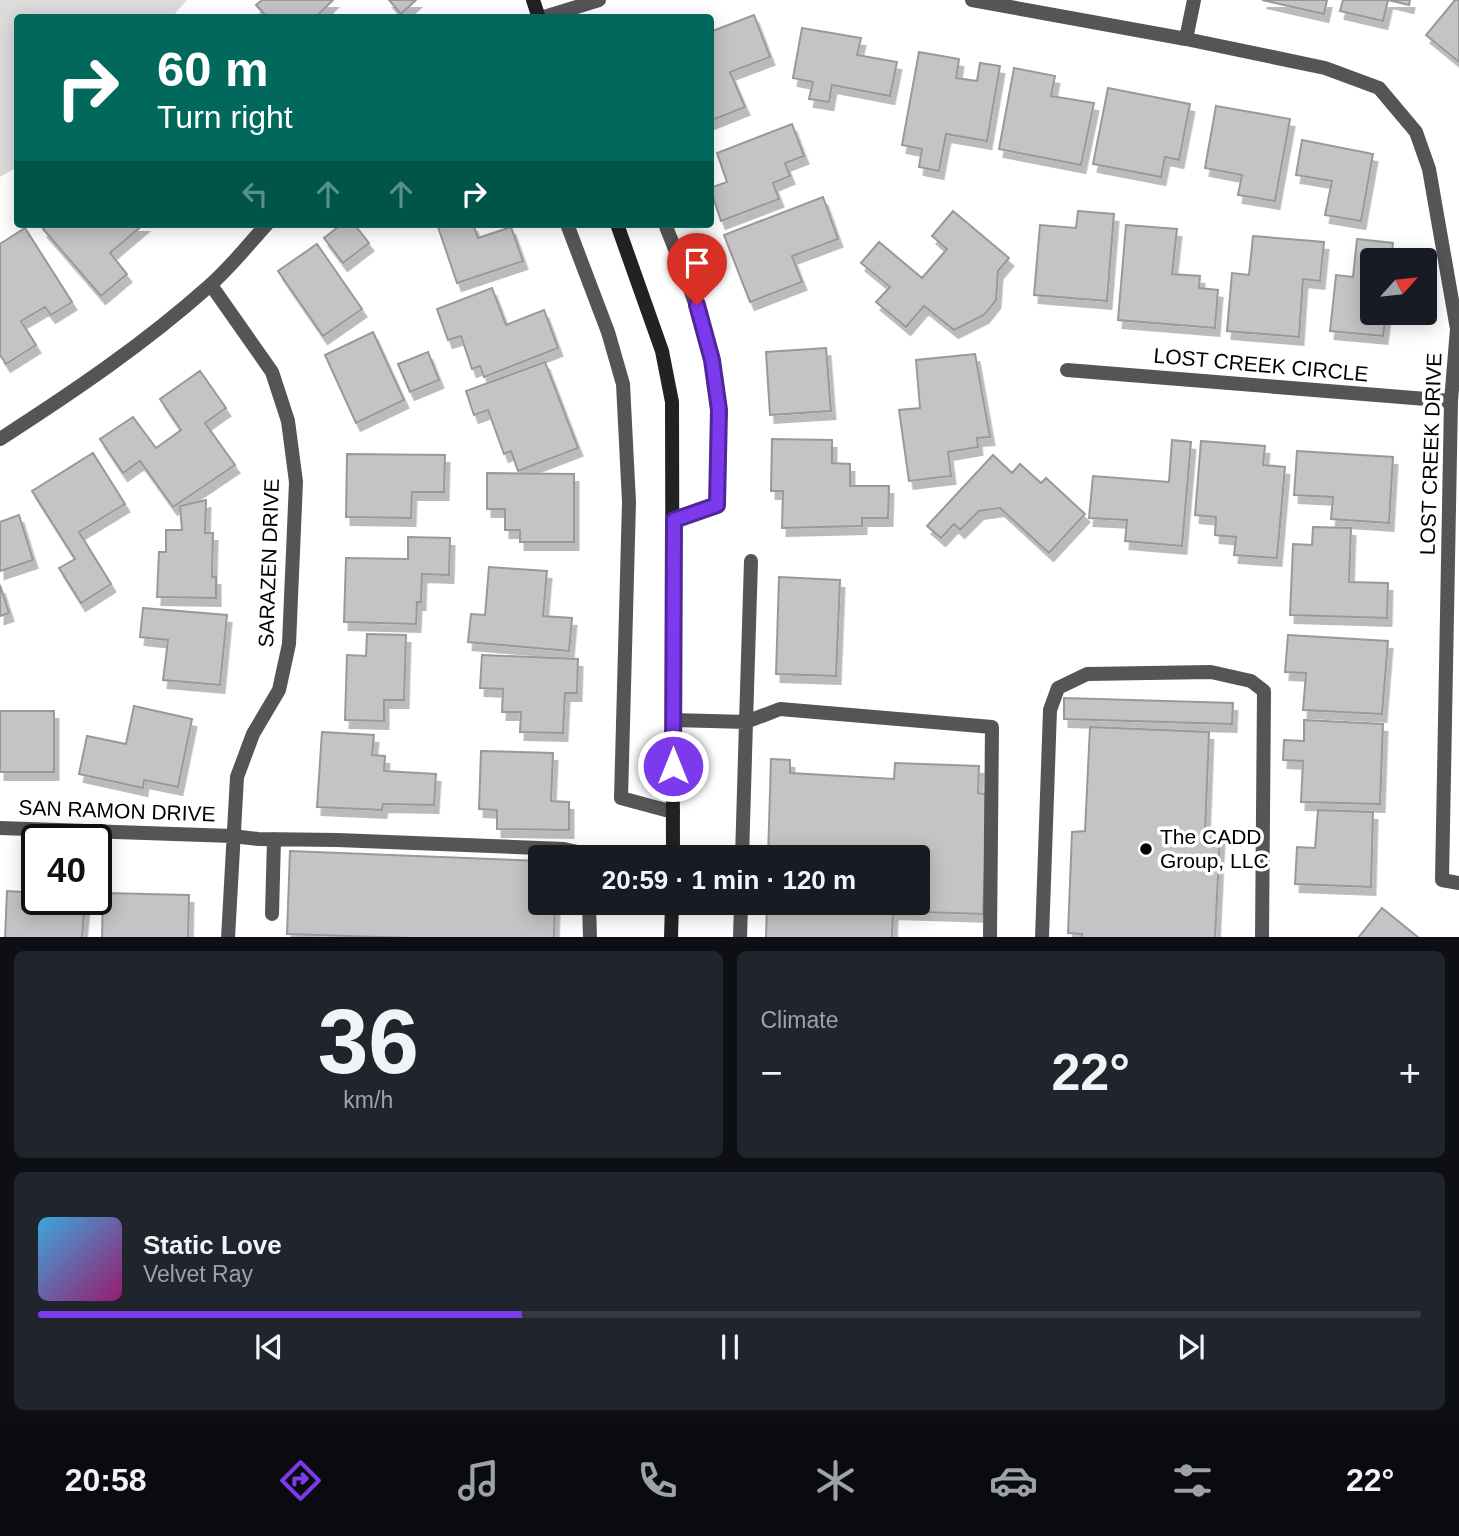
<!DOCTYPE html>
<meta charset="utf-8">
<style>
body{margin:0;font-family:Arial,sans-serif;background:#20242c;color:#f1f3f6;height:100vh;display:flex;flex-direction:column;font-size:26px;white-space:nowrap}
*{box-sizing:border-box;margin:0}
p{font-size:23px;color:#9ea1a6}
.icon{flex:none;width:38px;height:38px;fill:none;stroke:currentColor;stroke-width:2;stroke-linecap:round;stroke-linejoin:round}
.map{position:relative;height:937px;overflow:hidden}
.side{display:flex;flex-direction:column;gap:14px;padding:14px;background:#0d0f14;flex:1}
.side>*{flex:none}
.guide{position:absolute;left:14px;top:14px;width:700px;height:214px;border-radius:7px;box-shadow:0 4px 18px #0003;background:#00695c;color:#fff;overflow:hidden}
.needle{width:46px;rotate:63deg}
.controls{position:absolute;left:1360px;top:248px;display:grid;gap:14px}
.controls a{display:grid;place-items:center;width:77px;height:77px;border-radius:7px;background:#171b24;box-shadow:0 4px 18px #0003;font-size:35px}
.speed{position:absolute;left:21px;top:824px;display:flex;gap:14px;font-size:35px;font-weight:700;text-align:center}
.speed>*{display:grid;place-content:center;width:91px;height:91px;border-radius:50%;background:#171b24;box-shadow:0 4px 18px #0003;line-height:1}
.speed .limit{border:4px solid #111;border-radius:10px;background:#fff;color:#111}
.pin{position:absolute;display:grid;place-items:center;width:60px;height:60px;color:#fff;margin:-72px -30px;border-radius:50% 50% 50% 0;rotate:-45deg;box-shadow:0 0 7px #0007}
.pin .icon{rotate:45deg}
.me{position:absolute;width:77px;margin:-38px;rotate:0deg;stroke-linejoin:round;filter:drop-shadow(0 0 5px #0008)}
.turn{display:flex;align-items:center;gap:24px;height:147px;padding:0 28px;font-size:32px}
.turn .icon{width:91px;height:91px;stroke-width:2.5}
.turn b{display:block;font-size:49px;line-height:60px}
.lanes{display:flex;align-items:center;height:66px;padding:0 28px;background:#0003;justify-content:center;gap:35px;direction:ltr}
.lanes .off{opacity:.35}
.big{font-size:52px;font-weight:700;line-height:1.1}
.side .widget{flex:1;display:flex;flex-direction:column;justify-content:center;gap:10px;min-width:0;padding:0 24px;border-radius:10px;background:#20242c}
.side .dial{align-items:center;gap:0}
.dial b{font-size:91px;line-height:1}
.song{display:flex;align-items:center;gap:21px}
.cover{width:84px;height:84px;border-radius:10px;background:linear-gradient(135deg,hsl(200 70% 55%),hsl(320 70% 35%))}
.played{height:7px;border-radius:4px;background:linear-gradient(90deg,#7c3aed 35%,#363941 35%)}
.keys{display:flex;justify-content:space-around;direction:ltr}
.heat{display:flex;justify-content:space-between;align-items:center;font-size:38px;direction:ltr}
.side .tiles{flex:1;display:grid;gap:14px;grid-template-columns:1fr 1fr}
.widget:last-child{grid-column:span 2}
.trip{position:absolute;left:528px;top:845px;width:402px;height:70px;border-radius:7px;background:#171b24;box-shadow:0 4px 18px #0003;font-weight:700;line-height:70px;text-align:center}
.menu{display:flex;height:112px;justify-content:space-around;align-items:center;background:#090b0e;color:#9ea1a6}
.menu .icon{width:49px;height:49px}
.menu .current{color:#7c3aed}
.menu b{font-size:32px;color:#f1f3f6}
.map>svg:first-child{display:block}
</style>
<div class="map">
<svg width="1459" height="938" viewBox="0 0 1459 938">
<defs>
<filter id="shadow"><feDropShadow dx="4.5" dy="8" stdDeviation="0" flood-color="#0004"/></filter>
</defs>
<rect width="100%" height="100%" fill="#fff"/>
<!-- green -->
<path fill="#dcdcdc" d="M0,0H187L172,17L18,18L17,167L0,177Z"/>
<!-- building -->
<path fill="#c4c4c4" stroke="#999" stroke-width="2" filter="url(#shadow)" d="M262,0H333L315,18H268L256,5Z
M389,0H416L401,14Z
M1262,0H1327L1324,14Z
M1343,0H1410L1409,5L1388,0L1383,21L1340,11Z
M1455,0H1459V62L1426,35Z
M754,15L770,57L730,72L745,107L710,121V32Z
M802,28L861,38L857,55L897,62L890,96L832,85L829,102L809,99L813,82L793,78Z
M919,52L959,59L956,78L977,81L980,63L1000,66L987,141L946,134L939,171L919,167L922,149L902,145Z
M1014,68L1055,76L1051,96L1094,103L1081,165L999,149Z
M1108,88L1190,104L1179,160L1165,157L1161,177L1093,164Z
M1216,106L1290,119L1275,201L1238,195L1242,175L1205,168Z
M792,124L804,156L785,163L790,176L773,183L779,199L721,221L710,188L727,182L717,153Z
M1302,140L1373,154L1361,221L1325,215L1332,181L1296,175Z
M823,197L838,239L792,256L802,282L750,302L724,235Z
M953,211L1009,258L998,271L996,300L984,315L954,330L924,306L906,327L876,302L890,287L861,263L879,242L922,278L947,249L932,236Z
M1078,211L1114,214L1107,301L1034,295L1040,225L1076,228Z
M49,224H144L110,253L127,274L101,296L43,229Z
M342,224H354L369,243L343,263L324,238Z
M437,224H473L478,238L511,227L523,261L457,283Z
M1126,225L1177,229L1172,274L1200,276L1199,288L1218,290L1215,328L1118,320Z
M25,228L72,302L51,315L45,307L21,321L36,345L6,364L0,355V244Z
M1253,236L1324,242L1320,281L1303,279L1299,337L1227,331L1232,273L1249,275Z
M1357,239L1393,243L1391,261H1372V313H1386L1383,336L1330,331L1336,275L1353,277Z
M317,244L362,309L323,336L278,271Z
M492,288L506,325L544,310L558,348L484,377L480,366L472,369L461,336L448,340L437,309Z
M373,332L404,400L356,423L325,355Z
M826,348L831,411L770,415L766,352Z
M428,352L439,380L410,392L398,364Z
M975,354L990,437L977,438L978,447L948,452L951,476L909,481L899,410L920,408L916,360Z
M545,362L578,448L518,471L511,451L504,454L488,410L474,415L466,391Z
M200,371L226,408L205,423L235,465L173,507L140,461L123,473L100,439L133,417L156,448L181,430L160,399Z
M772,439L832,440V463L850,464V486H889L888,518H862V526L782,528L783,491H771Z
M1172,440L1191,442L1182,546L1125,541L1127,520L1089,518L1093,476L1169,482Z
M1201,441L1265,446L1263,465L1285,467L1277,558L1234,555L1236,537L1215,535L1216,517L1195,515Z
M1297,451L1393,457L1389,523L1331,519L1333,497L1294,495Z
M93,453L125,504L79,532L111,584L81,603L59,568L75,559L32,491Z
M347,454L445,455L444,492H412L411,518L346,517Z
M993,455L1012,473L1020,464L1041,483L1046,478L1085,514L1049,553L1000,508L979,511L960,530L954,524L941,538L927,526Z
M487,473L574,474V542H520V530H505V509H487Z
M206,500L205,533H213L212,577H216V598L157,597L159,552H166V530H182L180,506Z
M19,515L33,560L0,571V522Z
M1313,527L1351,528L1349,582L1388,583L1387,618L1290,615L1293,544L1312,545Z
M408,537L450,538L449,575L422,574L421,602H417L416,624L344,622L346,558L408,559Z
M489,567L547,571L543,616L572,618L569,651L468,642L471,614L485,615Z
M779,577L840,580L836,676L776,674Z
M0,585L9,613L0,616Z
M143,608L227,615L220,685L163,680L168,640L140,637Z
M367,634L406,635L404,700H384V721L345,720L347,655L366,656Z
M1288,635L1388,641L1382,714L1303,710L1306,673L1285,672Z
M482,655L578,659L577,693H565L563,733L520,732L521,712H502L503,689L480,688Z
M1064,698L1233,703L1232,724L1064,719Z
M134,706L192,719L178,787L144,780L143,788L79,774L87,736L126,744Z
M0,711H54V772H0Z
M1304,720L1383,724L1380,804L1301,802L1303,761L1283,760L1284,740L1304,741Z
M1090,727L1209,732L1205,833L1220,835L1215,938H1081L1082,934L1068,933L1072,832L1085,831Z
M322,732L374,735L372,755L385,756L384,771L436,774L434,805L383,804L382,810L317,807Z
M481,751L553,753L551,801L569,802V830L497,829V810L479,809Z
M771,759L790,760V773L894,779L895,763L979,766L978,793L988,795L983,914L893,911L892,938H766L767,903H919V858H768Z
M1318,810L1373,812L1371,887L1295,884L1297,847L1315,848Z
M290,851L541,861V903H555L554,938H409L287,934Z
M7,891L37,893V900H85L82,938H5Z
M103,893L189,895L188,938H102Z
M1382,908L1419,938H1358Z"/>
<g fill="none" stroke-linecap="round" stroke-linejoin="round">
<!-- lane -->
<path stroke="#555" stroke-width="14" d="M567,224L608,332L623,384L629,502L621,798L673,812
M665,224C689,284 713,344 719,409C722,440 718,474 717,505L674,520
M751,561L746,722L780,709L992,727L990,938
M673,720L746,722L742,858
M232,836L258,839L337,840L564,849L605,858
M589,903L590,938
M272,914L274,839
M740,938L741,903
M1042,938L1050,710L1058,688L1087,674L1211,672L1251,681L1264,691L1262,938"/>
<!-- street -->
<path stroke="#555" stroke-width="14" d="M972,0L1186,39L1325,68L1379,88L1416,132L1429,169L1457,329L1451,401L1442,880L1459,883
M541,18L599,0
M1186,39L1194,0
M211,285L272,372L288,421L296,482L289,644L279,690L253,734L237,777L228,938
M1067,370L1451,401
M0,439C73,392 144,344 208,287C230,268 248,245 267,224
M0,828L232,836"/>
<!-- secondary -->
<path stroke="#222" stroke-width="14" d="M533,0L539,18
M617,224L662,351L672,402L673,858
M671,938L672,903"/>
</g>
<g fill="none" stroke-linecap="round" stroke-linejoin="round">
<!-- route casing -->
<g stroke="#51269a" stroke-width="18">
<path id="route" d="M673,766L674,520L717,505L719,410L712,360L697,305"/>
</g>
<!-- route -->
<use href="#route" stroke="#7c3aed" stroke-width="12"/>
</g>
<!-- markers -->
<circle fill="#000" stroke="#fff" stroke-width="2.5" cx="1146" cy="849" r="7"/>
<g text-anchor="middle" stroke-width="7" stroke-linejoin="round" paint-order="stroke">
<!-- street labels -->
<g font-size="21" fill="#000" stroke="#fff">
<text transform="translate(1261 365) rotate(5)" y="7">LOST CREEK CIRCLE</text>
<text transform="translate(1431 454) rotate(-88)" y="7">LOST CREEK DRIVE</text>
<text transform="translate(269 563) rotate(-88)" y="7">SARAZEN DRIVE</text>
<text transform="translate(117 811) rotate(2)" y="7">SAN RAMON DRIVE</text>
</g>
<!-- poi labels -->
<g font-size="21" fill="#000" stroke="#fff" text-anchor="start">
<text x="1160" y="844">The CADD<tspan x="1160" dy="24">Group, LLC</tspan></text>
</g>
</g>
</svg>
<div class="controls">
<a><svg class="needle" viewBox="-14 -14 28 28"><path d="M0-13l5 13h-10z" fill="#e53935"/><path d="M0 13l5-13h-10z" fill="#9ea1a6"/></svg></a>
</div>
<div class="speed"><div class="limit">40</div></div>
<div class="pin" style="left:697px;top:305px;background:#d93025"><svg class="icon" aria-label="arrive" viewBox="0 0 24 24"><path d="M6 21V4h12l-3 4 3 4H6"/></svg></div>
<svg class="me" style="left:673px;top:766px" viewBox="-20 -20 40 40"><circle r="17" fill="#7c3aed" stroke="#fff" stroke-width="3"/><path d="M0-11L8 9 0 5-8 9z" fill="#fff"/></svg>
<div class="trip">20:59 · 1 min · 120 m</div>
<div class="guide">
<div class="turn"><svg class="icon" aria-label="right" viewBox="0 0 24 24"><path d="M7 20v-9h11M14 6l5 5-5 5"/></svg><div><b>60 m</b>Turn right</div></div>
<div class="lanes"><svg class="icon off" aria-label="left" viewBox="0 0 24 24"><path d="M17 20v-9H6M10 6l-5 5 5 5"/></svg><svg class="icon off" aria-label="ahead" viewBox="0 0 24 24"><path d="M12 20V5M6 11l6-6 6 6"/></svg><svg class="icon off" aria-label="ahead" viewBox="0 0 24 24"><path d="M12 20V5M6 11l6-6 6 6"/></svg><svg class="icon" aria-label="right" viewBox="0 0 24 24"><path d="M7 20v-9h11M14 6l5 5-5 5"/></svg></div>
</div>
</div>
<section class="side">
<div class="tiles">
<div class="widget dial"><b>36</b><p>km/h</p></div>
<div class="widget"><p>Climate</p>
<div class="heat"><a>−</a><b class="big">22°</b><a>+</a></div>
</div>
<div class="widget">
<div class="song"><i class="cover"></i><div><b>Static Love</b><p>Velvet Ray</p></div></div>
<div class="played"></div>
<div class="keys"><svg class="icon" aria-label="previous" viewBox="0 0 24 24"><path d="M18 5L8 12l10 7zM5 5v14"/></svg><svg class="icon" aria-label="pause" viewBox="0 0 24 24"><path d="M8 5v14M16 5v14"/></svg><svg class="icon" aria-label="next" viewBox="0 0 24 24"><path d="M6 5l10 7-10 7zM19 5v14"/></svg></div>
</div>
</div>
</section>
<nav class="menu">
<b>20:58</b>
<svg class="icon current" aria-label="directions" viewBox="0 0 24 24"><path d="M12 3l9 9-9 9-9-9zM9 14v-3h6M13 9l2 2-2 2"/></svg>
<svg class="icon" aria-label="music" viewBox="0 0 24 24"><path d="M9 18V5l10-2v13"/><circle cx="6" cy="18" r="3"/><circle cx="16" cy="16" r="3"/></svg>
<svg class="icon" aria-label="phone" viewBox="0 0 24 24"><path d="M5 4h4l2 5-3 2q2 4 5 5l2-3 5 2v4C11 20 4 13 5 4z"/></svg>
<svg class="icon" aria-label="climate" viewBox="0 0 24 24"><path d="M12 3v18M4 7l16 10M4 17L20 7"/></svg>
<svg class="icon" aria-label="car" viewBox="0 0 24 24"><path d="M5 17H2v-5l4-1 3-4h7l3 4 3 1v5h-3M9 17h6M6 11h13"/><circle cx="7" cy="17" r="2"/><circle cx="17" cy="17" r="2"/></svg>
<svg class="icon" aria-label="filters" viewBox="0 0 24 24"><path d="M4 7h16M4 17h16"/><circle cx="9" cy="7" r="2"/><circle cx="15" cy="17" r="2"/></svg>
<b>22°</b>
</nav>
